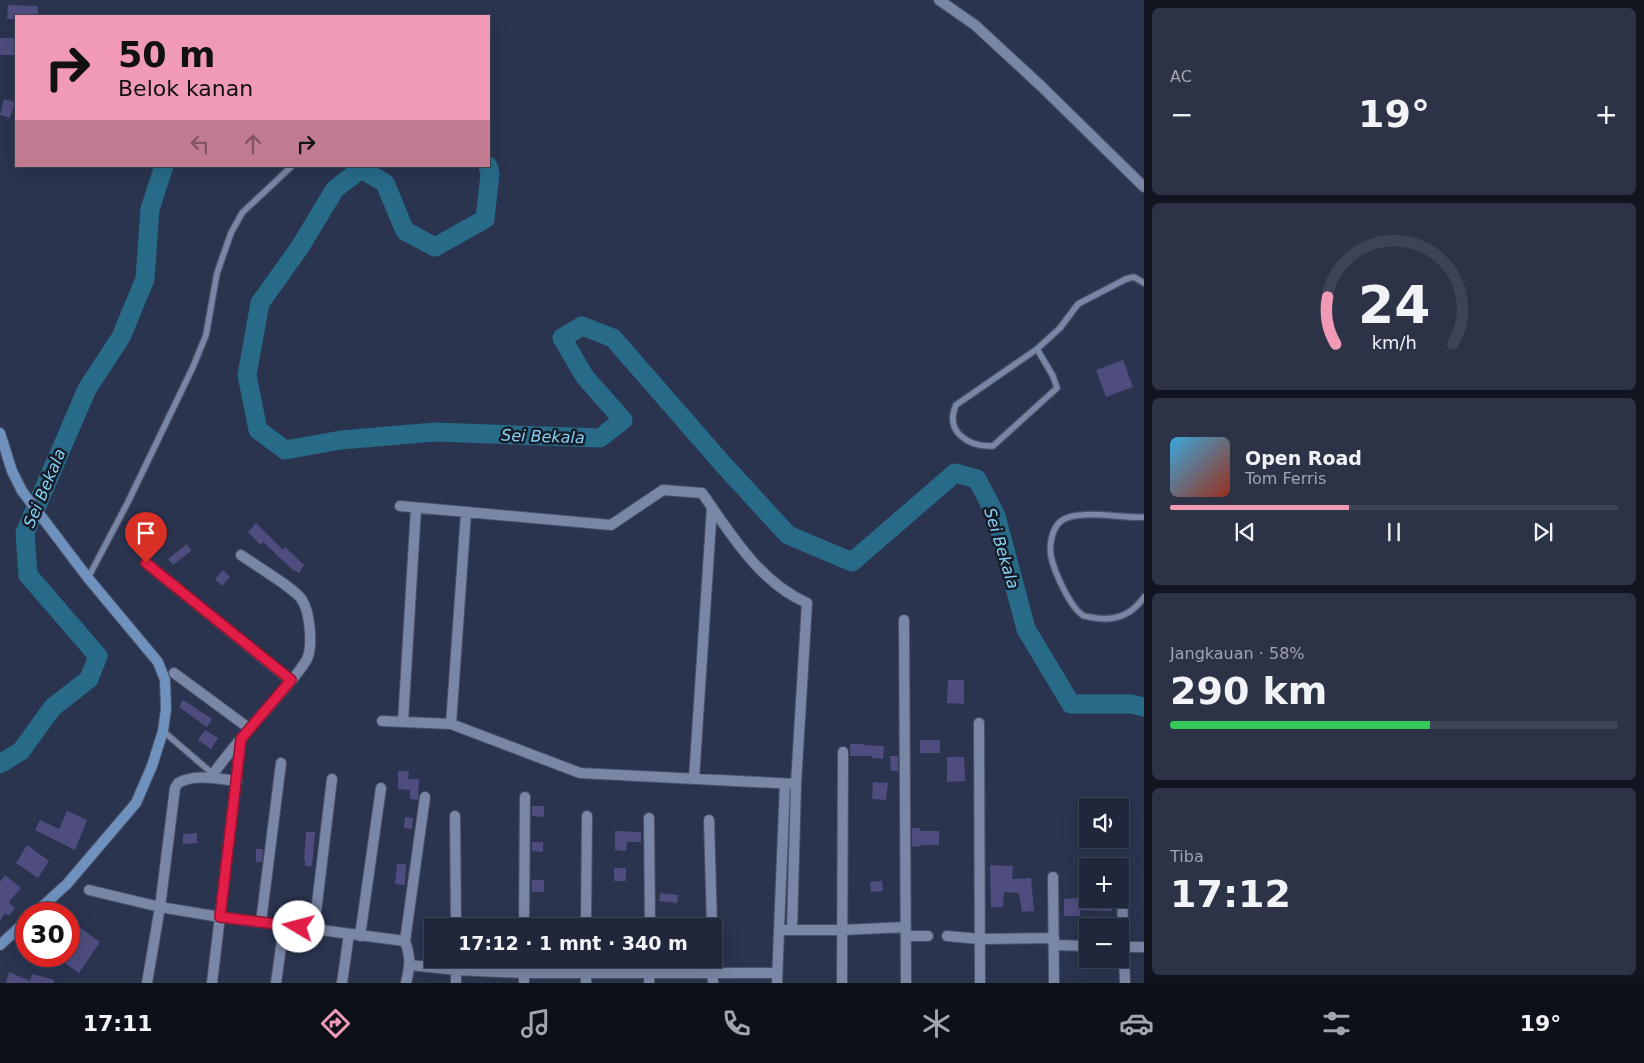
<!DOCTYPE html>
<html lang="id">
<meta charset="utf-8">
<style>
body{margin:0;font-family:"DejaVu Sans",sans-serif;background:#2d3346;color:#f1f3f6;height:100vh;display:flex;flex-direction:column;font-size:19px;white-space:nowrap}
*{box-sizing:border-box;margin:0}
p{font-size:16px;color:#a2a5af}
.icon{flex:none;width:28px;height:28px;fill:none;stroke:currentColor;stroke-width:2;stroke-linecap:round;stroke-linejoin:round}
.map{position:relative;flex:1;overflow:hidden}
.drawer{display:flex;flex-direction:column;gap:8px;padding:8px;background:#121520;width:500px}
.drawer>*{flex:none}
.hud{position:absolute;left:15px;top:15px;width:475px;height:152px;border-radius:0px;box-shadow:0 5px 20px #0002,0 0 0 1px #3d4455;background:#f09ab6;color:#111;overflow:hidden}
.buttons{position:absolute;left:1079px;top:798px;display:grid;gap:10px}
.buttons a{display:grid;place-items:center;width:50px;height:50px;border-radius:0px;background:#20273b;box-shadow:0 5px 20px #0002,0 0 0 1px #3d4455;font-size:25px}
.speed{position:absolute;left:15px;top:902px;display:flex;gap:10px;font-size:25px;font-weight:700;text-align:center}
.speed>*{display:grid;place-content:center;width:65px;height:65px;border-radius:50%;background:#20273b;box-shadow:0 5px 20px #0002,0 0 0 1px #3d4455;line-height:1}
.speed .limit{border:8px solid #d22;background:#fff;color:#111}
.pin{position:absolute;display:grid;place-items:center;width:42px;height:42px;color:#fff;margin:-51px -21px;border-radius:50% 50% 50% 0;rotate:-45deg;box-shadow:0 0 5px #0007}
.pin .icon{rotate:45deg}
.me{position:absolute;width:55px;margin:-28px;rotate:278deg;stroke-linejoin:round;filter:drop-shadow(0 0 4px #0008)}
.turn{display:flex;align-items:center;gap:18px;height:105px;padding:0 20px;font-size:22px}
.turn .icon{width:65px;height:65px;stroke-width:2.5}
.turn b{display:block;font-size:35px;line-height:42px}
.lanes{display:flex;align-items:center;height:48px;padding:0 20px;background:#0003;justify-content:center;gap:25px;direction:ltr}
.lanes .off{opacity:.35}
.big{font-size:38px;font-weight:600;line-height:1.1}
.drawer .tile{flex:1;display:flex;flex-direction:column;justify-content:center;gap:8px;min-width:0;padding:0 18px;border-radius:8px;background:#2d3346}
.drawer .dial{align-items:center;gap:0}
.dial svg{height:130px;overflow:visible;fill:none;stroke:#3d4455;stroke-width:7;stroke-linecap:round;text-anchor:middle}
.dial text{fill:#f1f3f6;stroke:none}
.song{display:flex;align-items:center;gap:15px}
.cover{width:60px;height:60px;border-radius:8px;background:linear-gradient(135deg,hsl(200 70% 55%),hsl(10 70% 35%))}
.played{height:5px;border-radius:2px;background:linear-gradient(90deg,#f09ab6 40%,#3d4455 40%)}
.keys{display:flex;justify-content:space-around;direction:ltr}
.heat{display:flex;justify-content:space-between;align-items:center;font-size:28px;direction:ltr}
.charge{height:8px;border-radius:4px;background:linear-gradient(90deg,#34c759 58%,#3d4455 0)}
.trip{position:absolute;left:424px;top:918px;width:298px;height:50px;border-radius:0px;background:#20273b;box-shadow:0 5px 20px #0002,0 0 0 1px #3d4455;font-weight:600;line-height:50px;text-align:center}
.tabs{display:flex;height:80px;justify-content:space-around;align-items:center;background:#0d1018;color:#a2a5af}
.tabs .icon{width:35px;height:35px}
.tabs .current{color:#f09ab6}
.tabs b{font-size:22px;color:#f1f3f6}
main{display:flex;flex:1;min-height:0}
.map>svg:first-child{display:block}
</style>
<main>
<div class="map">
<svg width="1144" height="983" viewBox="0 0 1144 983">
<rect width="100%" height="100%" fill="#2a344f"/>
<g fill="none" stroke-linecap="round" stroke-linejoin="round">
<!-- river -->
<path stroke="#276b89" stroke-width="19" d="M488,166L490,174L485,219L435,247L405,231L385,183L361,169L335,189L300,247L260,303L247,375L258,430L285,450L341,440L435,432L600,438L623,420L585,377L562,338L582,326L613,338L722,463L788,535L852,562L955,473L977,479L996,516L1026,629L1071,704H1131L1144,707
M0,764L21,751L53,707L89,679L98,656L28,575L25,533L87,389L121,337L145,279L150,209L164,166"/>
</g>
<!-- building -->
<path fill="#4f4c7f" d="M8,5L38,6V16H16V19H7Z
M0,38H14V55H0Z
M4,99L15,102L10,118L0,115Z
M1123,360L1133,387L1106,397L1096,370Z
M256,523L283,550L285,547L304,565L299,573L293,570L263,542L261,545L248,532Z
M187,544L191,551L173,565L168,559Z
M223,570L230,577L222,586L215,579Z
M948,680H964V704L947,703Z
M183,700L212,719L207,727L179,707Z
M205,730L218,738L211,749L198,740Z
M920,740H940V753H920Z
M850,744H864V745L884,746L883,759L872,758V756H850Z
M890,756H898V771H891Z
M947,757H964L965,781L947,782Z
M398,771H409L408,779H419L418,800L410,799V790L398,789Z
M873,782L888,783L886,800L872,799Z
M532,806H544V817L532,816Z
M67,811L87,820L75,850L35,830L40,820L59,829Z
M405,817L413,818L412,829L404,828Z
M912,828H920V831H939V845H921V846L912,847Z
M615,831L641,832V842H627L626,851L615,850Z
M306,832H315L312,866H305V860H304Z
M197,833V843L183,844V834Z
M532,842H543V852L532,851Z
M27,845L49,861L38,878L16,863Z
M256,849H263L262,862H256Z
M397,864H406L405,885L395,884Z
M990,865L1013,866L1012,879L1031,878L1034,911L1022,912L1019,893L1004,892L1003,907H991Z
M614,868H626V881H614Z
M5,875L21,888L9,902L15,909L8,916L5,913L0,921V882Z
M532,880H544V892H532Z
M882,881L883,891L871,892L870,882Z
M660,893L678,895L677,903L659,901Z
M1073,898L1112,900V911L1080,910V916H1064V899Z
M69,920L100,942L79,973L55,956H69Z
M9,972L30,981L32,974L54,980V983H6Z"/>
<g fill="none" stroke-linecap="round" stroke-linejoin="round">
<!-- service casing -->
<g stroke="#495268" stroke-width="8">
<path id="service" d="M1037,349L1053,376L1057,388L993,446C969,447 944,432 956,405L1037,349L1060,328L1078,304L1126,279L1134,277L1144,283
M1144,517C1124,519 1077,508 1061,521C1052,528 1049,545 1051,556C1054,571 1070,608 1084,616C1087,617 1092,617 1095,618C1116,621 1132,615 1144,597
M88,578L128,502L193,367L206,335L217,273L231,233L242,213L292,166
M163,731L213,774"/>
</g>
<!-- minor casing -->
<g stroke="#495268" stroke-width="12">
<path id="minor" d="M939,0L975,25L1041,86L1144,187
M400,506L611,525L663,490L702,493C731,534 759,582 807,603L796,784L792,930
M146,563L291,681
M904,620L906,983
M174,673L250,729
M382,721L451,724L580,773L796,784
M403,722L416,508
M979,723L980,983
M451,724L466,513
M211,777C231,748 256,722 279,695C288,684 300,672 307,659C313,646 310,612 302,600C296,589 253,564 241,555
M694,779L712,507
M455,816L456,926
M649,818L650,926
M709,820L712,926
M1053,877L1054,983
M89,890L160,907L220,917L405,941C411,958 410,966 406,983
M1122,896L1125,983
M261,922L281,763
M524,926L525,797
M586,926L587,816
M314,929L332,779
M779,930L785,784
M360,936L381,788
M906,936H928
M947,936L980,939L1054,938
M405,941L425,797
M1054,945L1088,946
M1120,947H1144
M712,959L713,983
M410,965L456,970L524,973H777
M147,983L160,907L175,788L178,783C195,773 219,779 237,781
M212,983L241,740
M276,983L284,925
M342,983L349,934
M456,983V959
M524,983V959
M586,983V959
M649,983L650,959
M777,983L779,930H842L906,927
M842,983L843,752"/>
</g>
<!-- secondary casing -->
<g stroke="#495268" stroke-width="12">
<path id="secondary" d="M0,433L12,471L22,491L88,578L158,662L165,680L166,709L163,731L152,766L136,803L67,884L34,914
M0,945L26,921"/>
</g>
<!-- service -->
<use href="#service" stroke="#7986a5" stroke-width="5.5"/>
<!-- minor -->
<use href="#minor" stroke="#7986a5" stroke-width="10"/>
<!-- secondary -->
<use href="#secondary" stroke="#6e91be" stroke-width="10"/>
</g>
<g fill="none" stroke-linecap="round" stroke-linejoin="round">
<!-- route casing -->
<g stroke="#92132f" stroke-width="12">
<path id="route" d="M146,563L291,680L241,739L220,917L299,927"/>
</g>
<!-- route -->
<use href="#route" stroke="#e11d48" stroke-width="9"/>
</g>
<g text-anchor="middle" stroke-width="5" stroke-linejoin="round" paint-order="stroke">
<!-- water labels -->
<g font-size="16" font-style="italic" fill="#87d1f5" stroke="#171c29">
<text transform="translate(543 436) rotate(2)" y="6">Sei Bekala</text>
<text transform="translate(44 488) rotate(-67)" y="6">Sei Bekala</text>
<text transform="translate(1002 548) rotate(73)" y="6">Sei Bekala</text>
</g>
</g>
</svg>
<div class="buttons">
<a><svg class="icon" aria-label="sound" viewBox="0 0 24 24"><path d="M4 9h4l5-4v14l-5-4H4zM17 9q2 3 0 6"/></svg></a>
<a>+</a>
<a>−</a>
</div>
<div class="speed"><div class="limit">30</div></div>
<div class="pin" style="left:146px;top:563px;background:#d93025"><svg class="icon" aria-label="arrive" viewBox="0 0 24 24"><path d="M6 21V4h12l-3 4 3 4H6"/></svg></div>
<svg class="me" style="left:299px;top:927px" viewBox="-20 -20 40 40"><circle r="19" fill="#fff"/><path d="M0-13L10 11 0 6-10 11z" fill="#e11d48"/></svg>
<div class="trip">17:12 · 1 mnt · 340 m</div>
<div class="hud">
<div class="turn"><svg class="icon" aria-label="right" viewBox="0 0 24 24"><path d="M7 20v-9h11M14 6l5 5-5 5"/></svg><div><b>50 m</b>Belok kanan</div></div>
<div class="lanes"><svg class="icon off" aria-label="left" viewBox="0 0 24 24"><path d="M17 20v-9H6M10 6l-5 5 5 5"/></svg><svg class="icon off" aria-label="ahead" viewBox="0 0 24 24"><path d="M12 20V5M6 11l6-6 6 6"/></svg><svg class="icon" aria-label="right" viewBox="0 0 24 24"><path d="M7 20v-9h11M14 6l5 5-5 5"/></svg></div>
</div>
</div>
<section class="drawer">
<div class="tile"><p>AC</p>
<div class="heat"><a>−</a><b class="big">19°</b><a>+</a></div>
</div>
<div class="tile dial"><svg viewBox="0 0 100 80">
<path d="M14 69A42 42 0 1 1 86 69"/>
<path d="M14 69A42 42 0 0 1 9 40" stroke="#f09ab6"/>
<text x="50" y="56" font-size="32" font-weight="700">24</text>
<text x="50" y="72" font-size="11">km/h</text>
</svg></div>
<div class="tile">
<div class="song"><i class="cover"></i><div><b>Open Road</b><p>Tom Ferris</p></div></div>
<div class="played"></div>
<div class="keys"><svg class="icon" aria-label="previous" viewBox="0 0 24 24"><path d="M18 5L8 12l10 7zM5 5v14"/></svg><svg class="icon" aria-label="pause" viewBox="0 0 24 24"><path d="M8 5v14M16 5v14"/></svg><svg class="icon" aria-label="next" viewBox="0 0 24 24"><path d="M6 5l10 7-10 7zM19 5v14"/></svg></div>
</div>
<div class="tile"><p>Jangkauan · 58%</p><b class="big">290 km</b><div class="charge"></div></div>
<div class="tile"><p>Tiba</p><b class="big">17:12</b></div>
</section>
</main>
<nav class="tabs">
<b>17:11</b>
<svg class="icon current" aria-label="directions" viewBox="0 0 24 24"><path d="M12 3l9 9-9 9-9-9zM9 14v-3h6M13 9l2 2-2 2"/></svg>
<svg class="icon" aria-label="music" viewBox="0 0 24 24"><path d="M9 18V5l10-2v13"/><circle cx="6" cy="18" r="3"/><circle cx="16" cy="16" r="3"/></svg>
<svg class="icon" aria-label="phone" viewBox="0 0 24 24"><path d="M5 4h4l2 5-3 2q2 4 5 5l2-3 5 2v4C11 20 4 13 5 4z"/></svg>
<svg class="icon" aria-label="climate" viewBox="0 0 24 24"><path d="M12 3v18M4 7l16 10M4 17L20 7"/></svg>
<svg class="icon" aria-label="car" viewBox="0 0 24 24"><path d="M5 17H2v-5l4-1 3-4h7l3 4 3 1v5h-3M9 17h6M6 11h13"/><circle cx="7" cy="17" r="2"/><circle cx="17" cy="17" r="2"/></svg>
<svg class="icon" aria-label="filters" viewBox="0 0 24 24"><path d="M4 7h16M4 17h16"/><circle cx="9" cy="7" r="2"/><circle cx="15" cy="17" r="2"/></svg>
<b>19°</b>
</nav>
